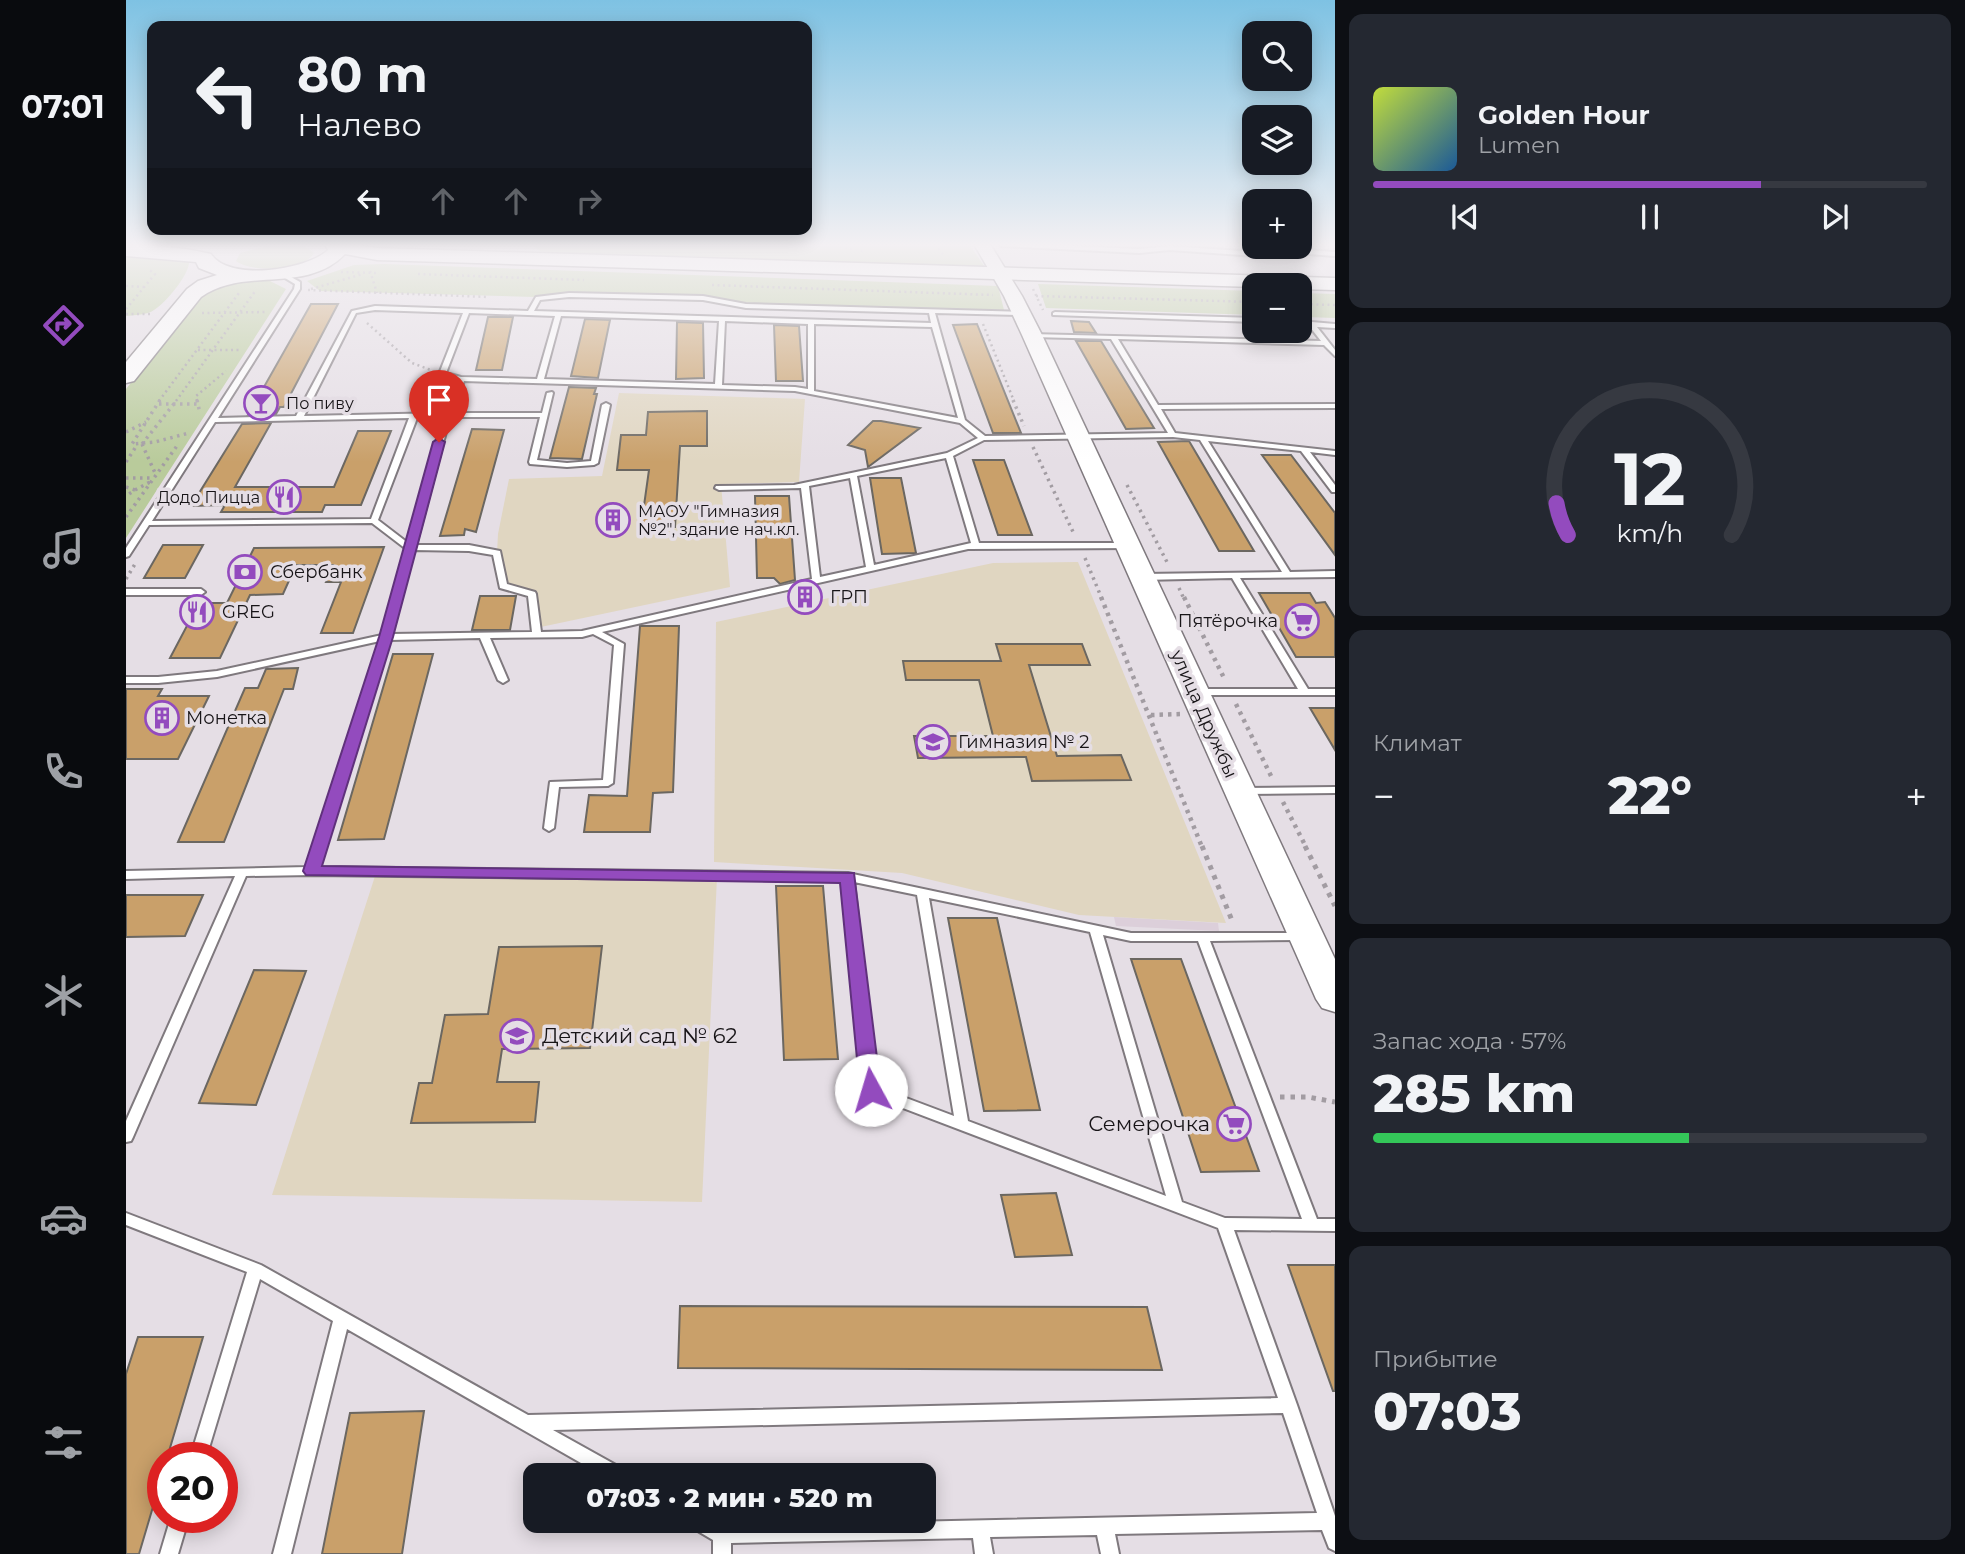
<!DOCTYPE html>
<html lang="ru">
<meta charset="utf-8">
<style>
body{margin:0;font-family:Montserrat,sans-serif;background:#242831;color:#f1f3f6;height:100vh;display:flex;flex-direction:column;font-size:26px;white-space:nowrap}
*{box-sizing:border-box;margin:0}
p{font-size:23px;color:#9ea1a6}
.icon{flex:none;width:38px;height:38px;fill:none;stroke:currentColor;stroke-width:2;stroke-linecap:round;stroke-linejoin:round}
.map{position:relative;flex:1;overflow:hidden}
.panel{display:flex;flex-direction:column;gap:14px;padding:14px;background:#0d0f14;width:630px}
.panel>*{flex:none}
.banner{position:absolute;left:21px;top:21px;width:665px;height:214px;border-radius:14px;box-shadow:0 4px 18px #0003;background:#171b24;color:#f1f3f6;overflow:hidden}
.fabs{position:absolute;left:1116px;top:21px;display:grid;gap:14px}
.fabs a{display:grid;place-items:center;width:70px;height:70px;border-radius:14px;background:#171b24;box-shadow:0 4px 18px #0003;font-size:35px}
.speed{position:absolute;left:21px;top:1442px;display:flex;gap:14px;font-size:35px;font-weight:700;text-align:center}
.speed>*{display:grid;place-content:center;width:91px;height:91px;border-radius:50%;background:#171b24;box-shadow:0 4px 18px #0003;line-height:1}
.speed .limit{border:10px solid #d22;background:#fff;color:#111}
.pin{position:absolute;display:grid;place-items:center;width:60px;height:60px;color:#fff;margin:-72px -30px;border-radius:50% 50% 50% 0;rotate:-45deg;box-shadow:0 0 7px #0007}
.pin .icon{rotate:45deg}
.me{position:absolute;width:77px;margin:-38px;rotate:354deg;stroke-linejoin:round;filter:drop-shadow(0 0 5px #0008)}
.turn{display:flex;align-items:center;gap:24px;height:147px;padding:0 35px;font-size:32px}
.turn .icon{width:91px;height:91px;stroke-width:2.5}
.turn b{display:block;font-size:49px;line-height:60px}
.lanes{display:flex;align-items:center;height:66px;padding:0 35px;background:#0003;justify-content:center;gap:35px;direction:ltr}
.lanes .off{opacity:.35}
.big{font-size:52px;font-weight:800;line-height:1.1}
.panel .tile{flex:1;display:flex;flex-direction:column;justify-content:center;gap:10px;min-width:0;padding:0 24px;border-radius:14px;background:#242831}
.panel .dial{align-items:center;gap:0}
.dial svg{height:182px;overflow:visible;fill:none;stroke:#363941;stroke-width:7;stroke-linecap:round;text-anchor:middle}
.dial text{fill:#f1f3f6;stroke:none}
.song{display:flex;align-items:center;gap:21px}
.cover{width:84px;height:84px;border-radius:10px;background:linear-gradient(135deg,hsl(70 70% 55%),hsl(210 70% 35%))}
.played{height:7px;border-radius:4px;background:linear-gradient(90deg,#934bbe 70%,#363941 70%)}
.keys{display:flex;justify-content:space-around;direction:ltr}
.heat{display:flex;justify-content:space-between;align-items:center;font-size:38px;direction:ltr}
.charge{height:10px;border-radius:5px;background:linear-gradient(90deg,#34c759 57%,#363941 0)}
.trip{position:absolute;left:397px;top:1463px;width:413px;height:70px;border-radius:14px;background:#171b24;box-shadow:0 4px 18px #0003;font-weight:800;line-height:70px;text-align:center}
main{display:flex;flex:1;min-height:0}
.tabs{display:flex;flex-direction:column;width:126px;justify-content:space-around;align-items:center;background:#090b0e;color:#9ea1a6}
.tabs .icon{width:49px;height:49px}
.tabs .current{color:#934bbe}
.tabs b{font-size:32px;color:#f1f3f6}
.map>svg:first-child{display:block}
</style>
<main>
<nav class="tabs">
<b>07:01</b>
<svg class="icon current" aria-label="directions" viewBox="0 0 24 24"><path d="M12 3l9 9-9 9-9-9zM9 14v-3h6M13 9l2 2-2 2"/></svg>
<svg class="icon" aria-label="music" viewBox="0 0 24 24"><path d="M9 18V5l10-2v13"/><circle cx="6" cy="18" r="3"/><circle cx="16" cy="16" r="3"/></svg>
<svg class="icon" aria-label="phone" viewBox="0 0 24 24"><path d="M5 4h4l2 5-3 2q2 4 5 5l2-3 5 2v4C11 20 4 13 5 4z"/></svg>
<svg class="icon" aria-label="climate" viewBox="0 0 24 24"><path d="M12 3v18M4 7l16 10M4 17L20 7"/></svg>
<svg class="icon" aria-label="car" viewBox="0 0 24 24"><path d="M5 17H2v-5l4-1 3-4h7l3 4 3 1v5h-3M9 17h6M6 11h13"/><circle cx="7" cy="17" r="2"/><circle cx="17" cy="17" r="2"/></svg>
<svg class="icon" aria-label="filters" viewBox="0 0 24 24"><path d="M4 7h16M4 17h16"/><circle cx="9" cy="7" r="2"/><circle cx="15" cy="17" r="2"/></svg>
</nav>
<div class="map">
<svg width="1209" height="1554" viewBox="0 0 1209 1554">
<rect width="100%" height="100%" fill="#e5dee5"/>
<!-- built -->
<path fill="#dccfda" d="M988,917L1092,923L1093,931L990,926Z"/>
<!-- education -->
<path fill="#e0d6c1" d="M493,393L679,399L673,482L595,484L604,587L410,628L406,594L377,586L371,553L372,534L383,479L476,476Z
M952,562L1100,923L953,915L776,873L588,862L590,622L867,563Z
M250,873L591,877L576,1202L146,1195Z"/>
<!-- green -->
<path fill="#b9cb9b" d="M405,244H843L861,270L418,254Z
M145,245C160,244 177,242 188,253C178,271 126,273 110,261L114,253Z
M0,255L63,260C65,273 40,303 28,310C21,315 9,315 0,316Z
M258,264L872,286L878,310L194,291L181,281L228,265Z
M140,279L160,289L0,538V389L80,290L99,281Z
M912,284L1129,291V315L920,308Z
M1174,293L1209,294V318L1179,317L1174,309Z"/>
<!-- building -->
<path fill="#c9a06a" stroke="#6b6761" stroke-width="2" d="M185,304H212L158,407H154L150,414L122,415Z
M362,317H387L376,370H350Z
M459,319L484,320L472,378L445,376Z
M945,321L963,322L970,333L948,332Z
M551,322L577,323L578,378L550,379Z
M851,324L895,433H867L827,325Z
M648,325L673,326L677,381H650Z
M950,341H975L1028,428L1000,429Z
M443,387L470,388L468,394H471L456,459L424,458Z
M581,411V446H554L549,527H515L523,470H491L495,435H520L522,412Z
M747,421H755L794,428L742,467L739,450L722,445Z
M145,423L109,487H208L232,431H265L235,505H199L196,512H95L99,505L65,506L116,424Z
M346,429L378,430L350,532L339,529L338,535L314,536Z
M1063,441L1128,551H1093L1032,442Z
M1136,455H1165L1209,513V555Z
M847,460H878L906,535H872Z
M744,478H775L790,553L756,554Z
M629,496H663L669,580L654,584L648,578H631Z
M37,545H77L59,578H18Z
M258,547L227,633H195L215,582H200L207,565H170L157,594L124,595L94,658H44L73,603H101L128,548Z
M1133,593H1184L1190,603L1199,602L1209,618V657H1170Z
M354,596H390L384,630H346Z
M514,626H553L547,792L527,793L524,832H458L463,795L501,796Z
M870,644H956L964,665H903L931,756L995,755L1005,780L906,781L900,757L792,758L788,736H867L853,680H780L777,661H875Z
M267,654H307L258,839L212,840Z
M172,668L167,689H158L98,842H52L119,688H132L140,669Z
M0,689H36L32,696H83L52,759H0Z
M1184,708H1209V750Z
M650,886H697L712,1059L658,1060Z
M0,895H77L59,936L0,937Z
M822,918H871L914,1110L858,1111Z
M476,946L464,1048L376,1049L371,1082H413L409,1122L285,1123L293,1083H306L319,1015L362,1014L373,947Z
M1005,959H1055L1133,1171L1075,1172Z
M128,970L180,971L130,1105L73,1103Z
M930,1193L946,1255L889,1257L875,1195Z
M1162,1265H1209V1391H1207Z
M554,1306L1021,1307L1036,1370L552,1368Z
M12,1337H77L41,1458H37V1473L13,1554H0V1374Z
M298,1411L276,1554H196L224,1413Z"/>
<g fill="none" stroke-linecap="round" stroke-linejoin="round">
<!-- lane casing -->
<g stroke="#7f797e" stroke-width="4">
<path id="lane" d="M872,244H908L1013,249L1044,246L1130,252L1169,249L1209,252V256L1169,253L1130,256L1044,250L1013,253L875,246Z
M156,272L174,282V289L92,418L170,416L226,311L249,306L402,311L410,297L443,293L577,296L620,304L898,312L899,313L896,315L809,313L839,420L859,436L1042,433L985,339L906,337L904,336V334L1195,341L1184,327L1174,325V321L1209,324V328L1191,327L1209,350V356L1198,345L992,339L1032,405L1209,404V408L1035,409L1049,433L1209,451V455L1184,452L1209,485V492H1206L1175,451L1082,441L1164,572L1209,571V577L1114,578L1182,689H1209V695H1072L1067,692L1072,689H1172L1106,578L1016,580L1012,577L1016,574L1156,572L1074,440L1047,437L858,440L827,456L853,543H1002L1006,546L1005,548L842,549L476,632L498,644L487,783L482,786L433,787L428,828L423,831L418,828L424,782L477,780L488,645L467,634L456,637L364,638L382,680L377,683L372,680L354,638L264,640L193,867L722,873L1005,933H1178L1180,936L1178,939L1174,940L1084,941L1191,1219H1209V1231L1108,1230L1171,1405L1209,1516V1551L1203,1548L1196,1530L989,1534L993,1554H975L971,1535L864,1537L867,1554H849L847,1538L605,1543V1554H587V1540L565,1527L562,1521H587L598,1526L1191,1513L1157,1413L427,1430L497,1469L499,1475H476L221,1329L165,1554H147L207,1321L134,1279L80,1458H64L121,1272L0,1225V1213L135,1265L402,1415L1152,1398L1092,1228L740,1094L738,1090L717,881L186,875L120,876L7,1137L5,1141L0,1142V1121L109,876L0,879V871L181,867L254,641L91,677L32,683H0V677H32L91,671L256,635L280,549L246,523L23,525L3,556L0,557V548L168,289L169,284L154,275V273ZM443,297L577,300L620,308L803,313L805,323L408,311L414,300ZM249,310L337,313L313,374L331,380L318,413L178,416L230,313ZM343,313L429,316L411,379L335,377L320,373ZM435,316L593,321L589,384L418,379ZM599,321L682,324V389L669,387L596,385ZM688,324L806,327L832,418L688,391ZM338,381L669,391L834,423L852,438L821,453L668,485L590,486L589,488L593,490L675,488L686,579L456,631L415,632L410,594L409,592L381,584L374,551L343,545H290L324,417H414L403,462L404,464L441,467L468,465L472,463L484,405L480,403L476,405L465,461L441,463L411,460L427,393L426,392L421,393L416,413H325ZM317,417L282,543L252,520L291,418ZM283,418L245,519L26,521L89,422ZM820,458L845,543L748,565L731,476ZM724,478L740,567L694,577L683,486ZM288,550L343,551L367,555L374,588L402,596L406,632L265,634ZM728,882L791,895L828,1116L751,1087ZM803,898L964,932L1040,1196L842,1121ZM977,935L1005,941H1072L1176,1219L1099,1218L1056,1202Z
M929,312L1129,318V322L927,315V313Z
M0,589H75L79,592L75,595H0Z
M1209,787V793L1117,794L1112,791L1117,788Z
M45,1517H63L52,1554H34Z"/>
</g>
<!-- secondary casing -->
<g stroke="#7f797e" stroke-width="3">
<path id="secondary" d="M848,244H864L896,296L916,335L1209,959V1012L1196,1008L1190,999L896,335L878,296Z"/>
</g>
<!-- primary casing -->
<g stroke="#7f797e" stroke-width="3">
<path id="primary" d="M0,244C29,246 57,247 85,254C103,282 181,270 202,250L199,244H225L251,248L1209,278V290L1174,289V285H1129V287L251,260L219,254C180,295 118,266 75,297L8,381L0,383V362L61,289L72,281L91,275L73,268L70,262L0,256Z"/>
</g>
<!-- path-far3 -->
<path stroke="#a29ca2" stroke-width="2.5" stroke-dasharray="2 3.5" stroke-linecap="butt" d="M697,244L738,251
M809,244L819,257
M244,271L251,293
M215,272L252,273
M292,274L458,280
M586,285L867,295
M0,286L18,287
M185,289L237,274
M907,289L917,310
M182,290L363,297
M910,296L1129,302
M1174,304L1209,305
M0,309L29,274L22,269
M76,313L141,312
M0,314H26
M241,323L286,363L305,370
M857,324L888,401
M72,350H115
M33,401L113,293
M50,401L130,290
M71,401L70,396L100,371"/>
<!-- path-far2 -->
<path stroke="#a29ca2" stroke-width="3.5" stroke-dasharray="2.5 4.5" stroke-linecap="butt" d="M34,400L6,444L29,442L63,433
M71,400L74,413
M887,400L898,426
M33,404H73
M0,432L20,422
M16,444L51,400
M16,444L30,475
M907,447L948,534
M0,462L11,445
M0,478H27
M1001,485L1042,564
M0,487L9,490L0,496
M9,490L24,482
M0,517L53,443
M959,558L976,599
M0,579L9,564
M1053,588L1058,599"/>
<!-- path-far1 -->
<path stroke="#a29ca2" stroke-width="4.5" stroke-dasharray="3.5 5" stroke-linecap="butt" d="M975,597L1076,847
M1058,597L1099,680
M1110,704L1146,778
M1025,715L1055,714
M1157,802L1180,847"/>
<!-- path -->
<path stroke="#a29ca2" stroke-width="5" stroke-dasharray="4.5 6" stroke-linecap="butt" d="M1076,846L1107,923
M1179,846L1209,906
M1154,1097H1182L1209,1102"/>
<!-- lane -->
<use href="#lane" fill="#fff" fill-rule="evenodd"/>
<!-- secondary -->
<use href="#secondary" fill="#fff" fill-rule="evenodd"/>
<!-- primary -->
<use href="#primary" fill="#fff" fill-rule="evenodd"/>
</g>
<!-- sky -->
<linearGradient id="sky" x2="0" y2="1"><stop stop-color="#7ec2e3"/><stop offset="0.53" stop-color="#f3f0f3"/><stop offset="1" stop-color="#f3f0f3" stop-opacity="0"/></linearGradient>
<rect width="1209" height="462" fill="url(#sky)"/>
<!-- route -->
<path fill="#934bbe" stroke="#60317c" stroke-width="2" d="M313,438L319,442L267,637L196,866L728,873L755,1090L752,1095L745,1097L737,1095L734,1090L714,883L180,875L177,871L253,637L307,442Z"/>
<!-- icons -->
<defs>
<g id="bar-ring" transform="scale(1.75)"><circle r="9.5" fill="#e5dee5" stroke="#934bbe" stroke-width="1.5"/><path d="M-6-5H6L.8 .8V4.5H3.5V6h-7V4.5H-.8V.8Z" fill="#934bbe"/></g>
<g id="restaurant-ring" transform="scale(1.75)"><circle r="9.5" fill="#e5dee5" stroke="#934bbe" stroke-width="1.5"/><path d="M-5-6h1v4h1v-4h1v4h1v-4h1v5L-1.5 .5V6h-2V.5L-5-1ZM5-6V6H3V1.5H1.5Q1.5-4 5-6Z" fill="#934bbe"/></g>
<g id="building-ring" transform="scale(1.75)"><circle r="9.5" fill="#e5dee5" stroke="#934bbe" stroke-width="1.5"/><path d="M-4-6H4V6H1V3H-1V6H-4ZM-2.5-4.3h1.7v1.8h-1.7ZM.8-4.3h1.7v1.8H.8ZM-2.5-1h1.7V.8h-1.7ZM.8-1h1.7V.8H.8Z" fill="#934bbe"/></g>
<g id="bank-ring" transform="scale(1.75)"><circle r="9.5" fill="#e5dee5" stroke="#934bbe" stroke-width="1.5"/><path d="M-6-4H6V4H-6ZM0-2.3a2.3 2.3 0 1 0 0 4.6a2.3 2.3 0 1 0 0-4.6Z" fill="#934bbe"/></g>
<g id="supermarket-ring" transform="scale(1.75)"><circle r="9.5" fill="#e5dee5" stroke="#934bbe" stroke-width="1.5"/><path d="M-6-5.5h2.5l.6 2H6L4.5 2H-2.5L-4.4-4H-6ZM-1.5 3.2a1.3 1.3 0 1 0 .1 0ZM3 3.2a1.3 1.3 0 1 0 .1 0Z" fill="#934bbe"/></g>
<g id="school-ring" transform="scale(1.75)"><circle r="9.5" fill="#e5dee5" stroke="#934bbe" stroke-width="1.5"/><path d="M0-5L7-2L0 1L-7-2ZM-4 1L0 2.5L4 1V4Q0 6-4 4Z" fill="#934bbe"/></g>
</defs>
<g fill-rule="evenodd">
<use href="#bar-ring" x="135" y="403"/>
<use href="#restaurant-ring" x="158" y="497"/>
<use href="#building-ring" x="487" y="520"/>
<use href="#bank-ring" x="119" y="572"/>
<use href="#building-ring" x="679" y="597"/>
<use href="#restaurant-ring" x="71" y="612"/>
<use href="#supermarket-ring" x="1176" y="621"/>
<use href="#building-ring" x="36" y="718"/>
<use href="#school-ring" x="807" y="742"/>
<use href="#school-ring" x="391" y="1036"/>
<use href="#supermarket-ring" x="1108" y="1124"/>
</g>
<g text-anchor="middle" stroke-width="7" stroke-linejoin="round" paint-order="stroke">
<!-- far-poi labels -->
<g font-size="16" fill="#171417" stroke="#e5dee5" text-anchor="start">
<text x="160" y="409">По пиву</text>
<text x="134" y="503" text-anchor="end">Додо Пицца</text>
<text x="512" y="517">МАОУ "Гимназия<tspan x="512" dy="18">№2", здание нач.кл.</tspan></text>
</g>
<!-- poi labels -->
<g font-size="18" fill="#171417" stroke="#e5dee5" text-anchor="start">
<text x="144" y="578">Сбербанк</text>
<text x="704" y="603">ГРП</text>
<text x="96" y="618">GREG</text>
<text x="1152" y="627" text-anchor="end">Пятёрочка</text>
<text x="60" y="724">Монетка</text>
<text x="832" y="748">Гимназия № 2</text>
</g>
<!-- street labels -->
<g font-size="18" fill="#171417" stroke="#e5dee5">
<text transform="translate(1078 714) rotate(66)" y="6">улица Дружбы</text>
</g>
<!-- near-poi labels -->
<g font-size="21" fill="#171417" stroke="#e5dee5" text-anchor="start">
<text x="416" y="1043">Детский сад № 62</text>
<text x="1084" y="1131" text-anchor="end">Семерочка</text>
</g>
</g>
</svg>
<div class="fabs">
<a><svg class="icon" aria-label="search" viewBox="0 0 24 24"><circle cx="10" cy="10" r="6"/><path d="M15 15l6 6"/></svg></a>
<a><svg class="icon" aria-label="layers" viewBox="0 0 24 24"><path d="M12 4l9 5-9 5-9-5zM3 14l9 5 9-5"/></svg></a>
<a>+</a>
<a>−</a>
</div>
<div class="speed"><div class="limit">20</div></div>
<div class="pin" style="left:313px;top:442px;background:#d93025"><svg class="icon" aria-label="arrive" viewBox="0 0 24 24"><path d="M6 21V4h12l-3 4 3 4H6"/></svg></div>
<svg class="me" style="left:745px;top:1090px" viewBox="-20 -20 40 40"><circle r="19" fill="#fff"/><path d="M0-13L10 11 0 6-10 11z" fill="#934bbe"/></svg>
<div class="trip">07:03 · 2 мин · 520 m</div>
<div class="banner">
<div class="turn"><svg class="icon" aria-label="left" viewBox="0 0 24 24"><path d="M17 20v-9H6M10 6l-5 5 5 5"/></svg><div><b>80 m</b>Налево</div></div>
<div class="lanes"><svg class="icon" aria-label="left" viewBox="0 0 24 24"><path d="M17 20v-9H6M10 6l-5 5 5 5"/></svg><svg class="icon off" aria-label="ahead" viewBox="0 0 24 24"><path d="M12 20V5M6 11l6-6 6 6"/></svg><svg class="icon off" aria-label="ahead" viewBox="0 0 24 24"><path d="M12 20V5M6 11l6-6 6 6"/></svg><svg class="icon off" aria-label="right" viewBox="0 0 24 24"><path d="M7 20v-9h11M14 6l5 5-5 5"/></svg></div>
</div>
</div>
<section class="panel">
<div class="tile">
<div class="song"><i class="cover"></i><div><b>Golden Hour</b><p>Lumen</p></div></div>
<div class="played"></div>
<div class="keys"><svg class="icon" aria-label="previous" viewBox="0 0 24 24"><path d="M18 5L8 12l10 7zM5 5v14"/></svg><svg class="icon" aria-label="pause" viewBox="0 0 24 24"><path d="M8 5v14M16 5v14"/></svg><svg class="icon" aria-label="next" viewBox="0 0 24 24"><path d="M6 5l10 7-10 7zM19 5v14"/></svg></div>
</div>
<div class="tile dial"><svg viewBox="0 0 100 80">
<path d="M14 69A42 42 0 1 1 86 69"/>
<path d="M14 69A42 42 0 0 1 9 55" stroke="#934bbe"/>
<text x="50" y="56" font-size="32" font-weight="700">12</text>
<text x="50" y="72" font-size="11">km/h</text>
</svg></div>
<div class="tile"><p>Климат</p>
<div class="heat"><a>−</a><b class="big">22°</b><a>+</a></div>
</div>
<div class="tile"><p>Запас хода · 57%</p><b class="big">285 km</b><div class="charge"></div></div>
<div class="tile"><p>Прибытие</p><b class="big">07:03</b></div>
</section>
</main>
